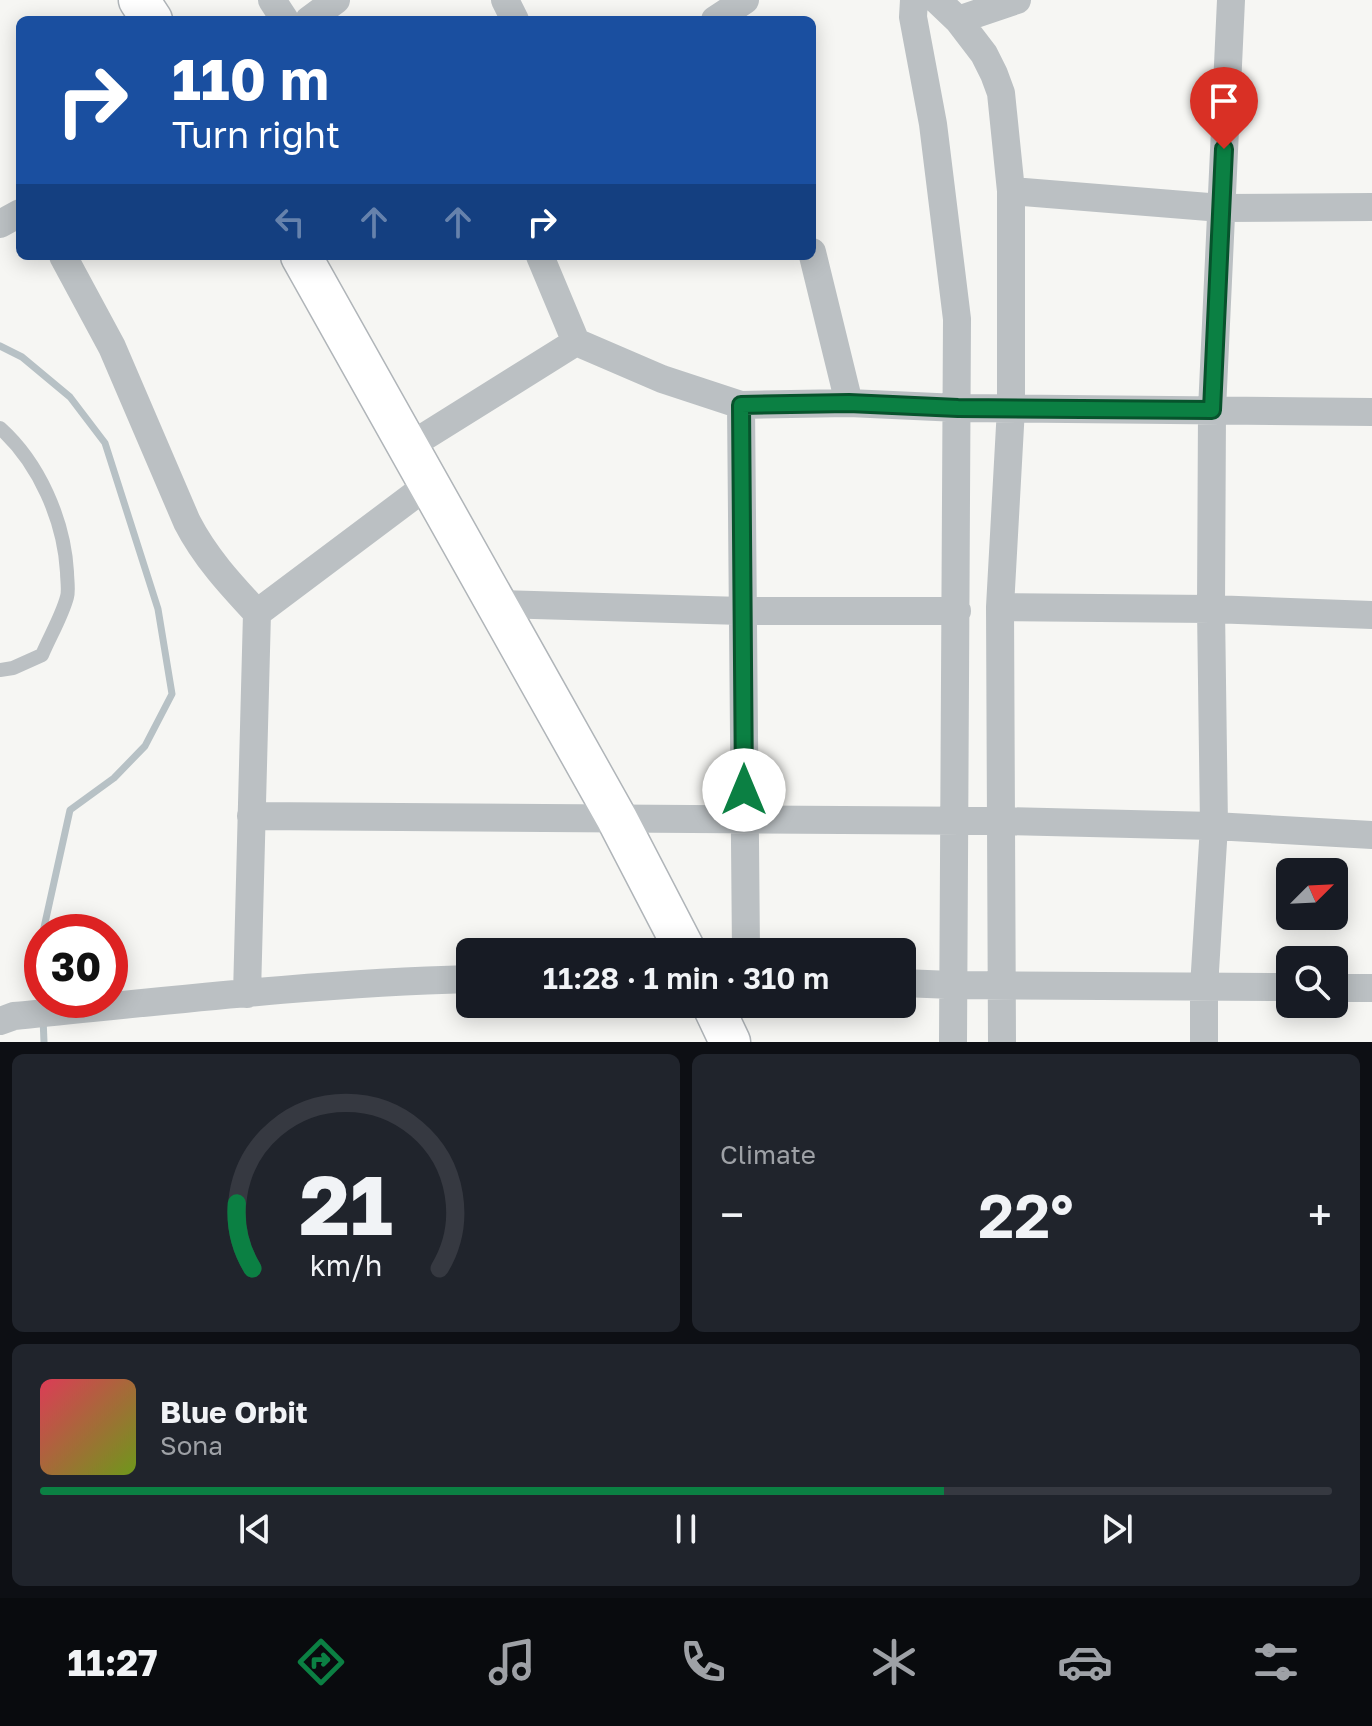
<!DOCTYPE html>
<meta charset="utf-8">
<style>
body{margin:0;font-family:"Golos Text",sans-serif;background:#20242c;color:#f1f3f6;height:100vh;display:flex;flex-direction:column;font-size:30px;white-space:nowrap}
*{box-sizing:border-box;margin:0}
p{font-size:26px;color:#9ea1a6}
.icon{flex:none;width:44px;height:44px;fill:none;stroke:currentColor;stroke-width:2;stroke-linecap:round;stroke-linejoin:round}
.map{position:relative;height:1042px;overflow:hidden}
.sheet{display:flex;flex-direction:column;gap:12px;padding:12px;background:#0d0f14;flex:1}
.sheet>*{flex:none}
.hud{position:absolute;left:16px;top:16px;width:800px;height:244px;border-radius:12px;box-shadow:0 4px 20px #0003;background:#1a4fa0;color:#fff;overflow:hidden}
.needle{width:52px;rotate:66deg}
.fabs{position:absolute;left:1276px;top:858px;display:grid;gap:16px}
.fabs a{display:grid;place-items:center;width:72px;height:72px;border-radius:12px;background:#171b24;box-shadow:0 4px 20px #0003;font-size:40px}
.speed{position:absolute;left:24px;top:914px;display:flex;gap:16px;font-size:40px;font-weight:700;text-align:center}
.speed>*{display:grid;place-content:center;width:104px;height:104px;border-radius:50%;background:#171b24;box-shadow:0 4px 20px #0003;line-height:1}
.speed .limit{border:12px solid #d22;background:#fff;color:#111}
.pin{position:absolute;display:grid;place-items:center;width:68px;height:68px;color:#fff;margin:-82px -34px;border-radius:50% 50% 50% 0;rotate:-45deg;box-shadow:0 0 8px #0007}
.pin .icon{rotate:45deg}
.me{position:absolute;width:88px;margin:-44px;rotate:0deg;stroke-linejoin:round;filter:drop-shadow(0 0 6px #0008)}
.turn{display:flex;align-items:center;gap:28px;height:168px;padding:0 24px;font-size:36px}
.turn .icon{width:104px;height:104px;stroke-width:2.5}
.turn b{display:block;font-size:56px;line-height:68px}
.lanes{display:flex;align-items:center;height:76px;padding:0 24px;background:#0003;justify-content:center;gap:40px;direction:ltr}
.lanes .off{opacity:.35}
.big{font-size:60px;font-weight:600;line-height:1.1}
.sheet .card{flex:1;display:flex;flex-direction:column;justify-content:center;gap:12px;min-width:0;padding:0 28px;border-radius:12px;background:#20242c}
.sheet .dial{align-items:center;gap:0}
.dial svg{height:208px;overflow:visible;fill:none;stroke:#363941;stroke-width:7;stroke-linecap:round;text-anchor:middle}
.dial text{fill:#f1f3f6;stroke:none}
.song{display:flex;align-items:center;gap:24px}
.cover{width:96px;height:96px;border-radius:12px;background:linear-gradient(135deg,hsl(350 70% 55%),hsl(80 70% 35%))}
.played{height:8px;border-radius:4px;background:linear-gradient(90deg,#0b8043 70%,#363941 70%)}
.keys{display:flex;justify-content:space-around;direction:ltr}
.heat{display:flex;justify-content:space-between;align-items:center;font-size:44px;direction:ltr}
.sheet .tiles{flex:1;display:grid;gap:12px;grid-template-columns:1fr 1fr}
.card:last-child{grid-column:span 2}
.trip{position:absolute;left:456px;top:938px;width:460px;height:80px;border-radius:12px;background:#171b24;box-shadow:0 4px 20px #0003;font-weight:600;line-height:80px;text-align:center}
.tabs{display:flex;height:128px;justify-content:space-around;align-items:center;background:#090b0e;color:#9ea1a6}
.tabs .icon{width:56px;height:56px}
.tabs .active{color:#0b8043}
.tabs b{font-size:36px;color:#f1f3f6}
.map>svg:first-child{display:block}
</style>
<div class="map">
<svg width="1372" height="1042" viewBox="0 0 1372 1042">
<rect width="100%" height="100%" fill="#f6f6f3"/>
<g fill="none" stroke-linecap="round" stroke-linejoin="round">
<!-- stream -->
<path stroke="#b7c1c5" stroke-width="7" d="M0,346L22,357L70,397L105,443L158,609L172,694L145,746L114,778L70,810L43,932
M42,938V985
M43,1018L44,1042"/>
<!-- secondary casing -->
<g stroke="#b0b5b9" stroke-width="43">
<path id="secondary" d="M139,0L152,20
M301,256L617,819L686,952
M712,1004L730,1042"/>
</g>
<!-- lane -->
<path stroke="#bbc0c3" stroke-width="14" d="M0,428C39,463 64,520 67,572C67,580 69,590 67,597C62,616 50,636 42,655L13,668L0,670"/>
<!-- street -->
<path stroke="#bbc0c3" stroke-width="28" d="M272,0L285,20
M505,0L515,20
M914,0L913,17L933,124L957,319L953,1042
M937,0L958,20L984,54L994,74L1001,93L1011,191V408L1000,607L1002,1042
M309,20L336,0
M715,20L745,0
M958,20L1017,0
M1011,191L1221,208L1372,207
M0,224L20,213
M812,252L849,403
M63,256L112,347L187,522C205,557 230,584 257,613
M540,256L576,342
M741,405L746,952
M408,447L576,342L662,379L741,405L849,403L958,408L1372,412
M496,604L742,611H957
M1000,607L1211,609L1372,615
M251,816L1002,821L1214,826L1372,835
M902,983L952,985L1290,987
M1334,988H1372
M247,994L257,613L429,484
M0,1021L14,1016C166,1001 318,983 470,979
M1204,1042V987L1214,826L1211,609L1212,410L1231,0"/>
<!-- secondary -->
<use href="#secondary" stroke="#fff" stroke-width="40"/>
</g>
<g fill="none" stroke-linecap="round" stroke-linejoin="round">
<!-- route casing -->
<g stroke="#07532c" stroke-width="20">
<path id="route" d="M744,790L741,405L849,403L958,408L1212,410L1224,149"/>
</g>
<!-- route -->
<use href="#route" stroke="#0b8043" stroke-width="14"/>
</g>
</svg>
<div class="fabs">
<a><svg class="needle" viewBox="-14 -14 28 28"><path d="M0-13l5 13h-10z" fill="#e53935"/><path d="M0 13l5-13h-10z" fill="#9ea1a6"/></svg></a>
<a><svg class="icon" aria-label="search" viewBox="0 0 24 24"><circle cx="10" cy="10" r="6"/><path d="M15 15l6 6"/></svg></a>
</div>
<div class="speed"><div class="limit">30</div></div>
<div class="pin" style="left:1224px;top:149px;background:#d93025"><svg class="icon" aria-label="arrive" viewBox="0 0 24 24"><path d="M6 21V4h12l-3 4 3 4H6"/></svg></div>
<svg class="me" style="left:744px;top:790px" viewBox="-20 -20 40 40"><circle r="19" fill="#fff"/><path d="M0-13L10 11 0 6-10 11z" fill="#0b8043"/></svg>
<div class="trip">11:28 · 1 min · 310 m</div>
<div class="hud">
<div class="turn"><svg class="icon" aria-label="right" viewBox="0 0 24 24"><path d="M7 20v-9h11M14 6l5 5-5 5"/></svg><div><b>110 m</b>Turn right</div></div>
<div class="lanes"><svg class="icon off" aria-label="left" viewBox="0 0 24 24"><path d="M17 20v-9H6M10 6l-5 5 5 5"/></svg><svg class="icon off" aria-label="ahead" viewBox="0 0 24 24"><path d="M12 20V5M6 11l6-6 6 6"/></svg><svg class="icon off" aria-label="ahead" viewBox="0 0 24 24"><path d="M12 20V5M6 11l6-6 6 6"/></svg><svg class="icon" aria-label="right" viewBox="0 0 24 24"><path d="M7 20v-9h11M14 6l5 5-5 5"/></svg></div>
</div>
</div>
<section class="sheet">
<div class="tiles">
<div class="card dial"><svg viewBox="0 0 100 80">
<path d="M14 69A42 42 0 1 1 86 69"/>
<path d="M14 69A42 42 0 0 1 8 44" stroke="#0b8043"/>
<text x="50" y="56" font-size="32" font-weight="700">21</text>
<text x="50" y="72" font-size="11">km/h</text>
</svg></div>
<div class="card"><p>Climate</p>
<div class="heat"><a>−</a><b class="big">22°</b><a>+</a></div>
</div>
<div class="card">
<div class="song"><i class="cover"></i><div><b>Blue Orbit</b><p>Sona</p></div></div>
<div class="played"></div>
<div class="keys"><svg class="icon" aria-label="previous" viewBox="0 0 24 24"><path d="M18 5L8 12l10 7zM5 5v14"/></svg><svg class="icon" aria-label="pause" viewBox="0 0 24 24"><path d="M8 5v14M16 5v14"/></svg><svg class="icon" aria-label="next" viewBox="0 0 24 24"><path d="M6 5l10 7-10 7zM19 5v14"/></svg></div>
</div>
</div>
</section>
<nav class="tabs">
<b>11:27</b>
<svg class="icon active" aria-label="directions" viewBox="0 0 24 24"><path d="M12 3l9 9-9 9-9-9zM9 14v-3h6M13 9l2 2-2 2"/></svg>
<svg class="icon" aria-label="music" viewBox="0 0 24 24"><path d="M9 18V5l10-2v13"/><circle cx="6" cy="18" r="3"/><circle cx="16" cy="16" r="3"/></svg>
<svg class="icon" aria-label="phone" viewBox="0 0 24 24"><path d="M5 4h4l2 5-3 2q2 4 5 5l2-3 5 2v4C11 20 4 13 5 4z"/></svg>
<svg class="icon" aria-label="climate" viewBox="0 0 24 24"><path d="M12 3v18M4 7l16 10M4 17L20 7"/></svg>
<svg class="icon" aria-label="car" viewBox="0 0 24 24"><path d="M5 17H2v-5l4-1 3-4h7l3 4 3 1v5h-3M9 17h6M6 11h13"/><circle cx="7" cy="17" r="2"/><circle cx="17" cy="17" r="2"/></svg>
<svg class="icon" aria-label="filters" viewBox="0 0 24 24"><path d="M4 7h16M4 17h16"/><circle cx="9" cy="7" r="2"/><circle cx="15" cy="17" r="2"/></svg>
</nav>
